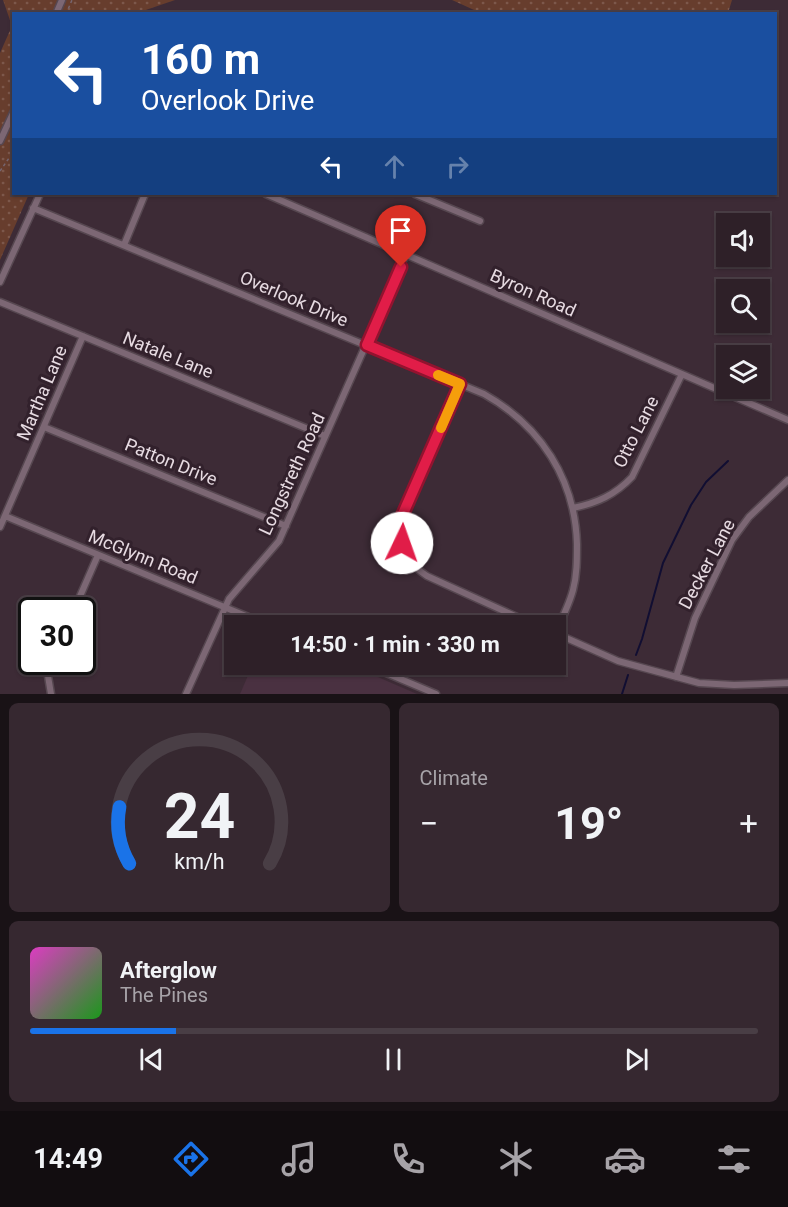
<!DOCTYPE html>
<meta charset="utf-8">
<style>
body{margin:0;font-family:Roboto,sans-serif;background:#362830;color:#f1f3f6;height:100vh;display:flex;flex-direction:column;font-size:22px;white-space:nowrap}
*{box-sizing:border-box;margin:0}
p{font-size:20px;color:#a7a3a8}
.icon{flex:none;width:33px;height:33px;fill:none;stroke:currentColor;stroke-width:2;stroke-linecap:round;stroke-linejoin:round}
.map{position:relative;height:694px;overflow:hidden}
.sheet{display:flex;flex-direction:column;gap:9px;padding:9px;background:#191216;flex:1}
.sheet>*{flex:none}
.banner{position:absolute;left:12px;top:12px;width:765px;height:183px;border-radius:0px;box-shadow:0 2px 4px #0004,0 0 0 2px #493e45;background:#1a4fa0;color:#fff;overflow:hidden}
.fabs{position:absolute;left:716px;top:213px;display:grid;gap:12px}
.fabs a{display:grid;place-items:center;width:54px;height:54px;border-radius:0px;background:#2e2028;box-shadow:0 2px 4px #0004,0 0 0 2px #493e45;font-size:30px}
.speed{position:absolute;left:18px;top:597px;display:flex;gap:12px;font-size:30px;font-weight:700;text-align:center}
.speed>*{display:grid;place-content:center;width:78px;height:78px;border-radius:50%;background:#2e2028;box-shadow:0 2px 4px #0004,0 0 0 2px #493e45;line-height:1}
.speed .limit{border:3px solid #111;border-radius:9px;background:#fff;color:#111}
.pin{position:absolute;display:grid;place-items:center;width:51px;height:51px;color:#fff;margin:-62px -26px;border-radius:50% 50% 50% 0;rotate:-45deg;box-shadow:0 0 6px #0007}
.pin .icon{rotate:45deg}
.me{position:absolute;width:66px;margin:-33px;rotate:3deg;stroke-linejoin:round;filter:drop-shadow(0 0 4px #0008)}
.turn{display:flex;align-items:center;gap:21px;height:126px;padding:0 30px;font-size:27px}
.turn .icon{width:78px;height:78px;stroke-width:2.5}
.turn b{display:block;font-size:42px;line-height:51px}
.lanes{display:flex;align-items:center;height:57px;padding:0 30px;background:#0003;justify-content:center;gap:30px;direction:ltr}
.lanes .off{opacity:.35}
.big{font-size:45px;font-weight:700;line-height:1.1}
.sheet .tile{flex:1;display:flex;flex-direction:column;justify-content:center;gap:9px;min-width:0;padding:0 21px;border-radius:9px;background:#362830}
.sheet .dial{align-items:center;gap:0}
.dial svg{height:156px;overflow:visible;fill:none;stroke:#493e45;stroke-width:7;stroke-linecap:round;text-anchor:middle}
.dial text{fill:#f1f3f6;stroke:none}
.song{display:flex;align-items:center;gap:18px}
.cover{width:72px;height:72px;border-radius:9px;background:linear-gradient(135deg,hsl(310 70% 55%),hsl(120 70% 35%))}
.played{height:6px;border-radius:3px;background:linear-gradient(90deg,#1a73e8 20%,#493e45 20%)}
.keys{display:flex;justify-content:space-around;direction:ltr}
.heat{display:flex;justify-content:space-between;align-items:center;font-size:33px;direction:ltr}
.sheet .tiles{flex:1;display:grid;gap:9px;grid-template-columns:1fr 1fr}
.tile:last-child{grid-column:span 2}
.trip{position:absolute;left:224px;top:615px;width:342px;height:60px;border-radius:0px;background:#2e2028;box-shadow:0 2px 4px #0004,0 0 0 2px #493e45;font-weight:700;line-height:60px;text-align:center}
.tab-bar{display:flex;height:96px;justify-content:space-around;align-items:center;background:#120d10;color:#a7a3a8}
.tab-bar .icon{width:42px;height:42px}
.tab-bar .active{color:#1a73e8}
.tab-bar b{font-size:27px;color:#f1f3f6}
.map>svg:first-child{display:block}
</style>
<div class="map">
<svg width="788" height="694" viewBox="0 0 788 694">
<defs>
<pattern id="green-dots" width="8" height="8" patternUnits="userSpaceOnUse" patternTransform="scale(1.5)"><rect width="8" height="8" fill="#673d2d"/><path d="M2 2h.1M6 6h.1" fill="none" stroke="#7d584b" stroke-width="1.8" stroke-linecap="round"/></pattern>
</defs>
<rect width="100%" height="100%" fill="#3d2b36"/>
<!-- built -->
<path fill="#4a3141" d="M253,664L350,665L417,694H240Z"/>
<!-- green -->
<path fill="url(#green-dots)" d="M3,0H175L137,13L14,14V194H29L0,260V53L12,26Z
M452,0H732L728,13L483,14Z"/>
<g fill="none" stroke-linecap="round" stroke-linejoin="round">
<!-- stream -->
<path stroke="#110e32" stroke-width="2" d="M636,655L642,639L663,563L691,505L706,482L728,461
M622,694L628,675"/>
<!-- street casing -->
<g stroke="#564750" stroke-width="9">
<path id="street" d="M56,14L62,0
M0,141L14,111
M266,194L788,420
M415,194L480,221
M33,208L484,394C541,426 575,479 577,544C577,560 577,575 573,590C569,605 562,619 555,633
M124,245L145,194
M0,282L40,194
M0,302L325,436
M460,384L402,516C397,540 406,563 427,576L537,626
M44,427L286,526
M573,508C597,503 615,495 632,477L682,374
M5,516L270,626
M0,527L83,336
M74,610L98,555
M555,633L618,661L699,683L734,685L788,683
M365,664L436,694
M676,677L695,618L732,540L749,517L788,480
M51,694L48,676L52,662
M186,694L229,599L279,541L406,254"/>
</g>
<!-- path -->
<path stroke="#766670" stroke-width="1.5" stroke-dasharray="3 3" stroke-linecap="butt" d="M66,14L72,0
M0,171L14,151"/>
<!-- street -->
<use href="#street" stroke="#7c6774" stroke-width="6"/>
</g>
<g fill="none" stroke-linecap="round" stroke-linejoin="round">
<!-- route casing -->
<g stroke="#92132f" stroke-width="15">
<path id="route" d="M401,267L367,345L460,384L402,516L400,534L402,543"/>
</g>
<!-- route -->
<use href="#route" stroke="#e11d48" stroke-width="10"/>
<!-- slow -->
<path stroke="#f59e0b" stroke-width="10" d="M438,375L460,384L441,428"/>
</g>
<g text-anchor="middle" stroke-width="6" stroke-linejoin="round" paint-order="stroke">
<!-- street labels -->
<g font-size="18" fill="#e7dbe2" stroke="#32212c">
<text transform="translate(533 293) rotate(24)" y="6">Byron Road</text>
<text transform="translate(294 299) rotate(23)" y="6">Overlook Drive</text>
<text transform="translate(168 355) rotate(22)" y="6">Natale Lane</text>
<text transform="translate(42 393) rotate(-67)" y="6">Martha Lane</text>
<text transform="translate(636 432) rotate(-63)" y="6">Otto Lane</text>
<text transform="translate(171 462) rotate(22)" y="6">Patton Drive</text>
<text transform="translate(292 474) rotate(-65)" y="6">Longstreth Road</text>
<text transform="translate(143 557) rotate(22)" y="6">McGlynn Road</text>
<text transform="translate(707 564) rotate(-62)" y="6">Decker Lane</text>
</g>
</g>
</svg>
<div class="fabs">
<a><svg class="icon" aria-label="sound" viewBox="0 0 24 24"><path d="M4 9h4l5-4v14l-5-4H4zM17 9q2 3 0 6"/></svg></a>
<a><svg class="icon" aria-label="search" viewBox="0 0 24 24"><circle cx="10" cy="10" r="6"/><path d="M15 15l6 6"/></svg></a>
<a><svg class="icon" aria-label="layers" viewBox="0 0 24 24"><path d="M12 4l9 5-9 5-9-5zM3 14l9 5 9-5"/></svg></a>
</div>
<div class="speed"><div class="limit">30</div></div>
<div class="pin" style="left:401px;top:267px;background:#d93025"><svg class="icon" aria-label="arrive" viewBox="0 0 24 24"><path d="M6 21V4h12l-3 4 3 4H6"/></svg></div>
<svg class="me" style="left:402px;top:543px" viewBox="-20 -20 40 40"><circle r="19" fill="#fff"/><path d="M0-13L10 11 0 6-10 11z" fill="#e11d48"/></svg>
<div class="trip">14:50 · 1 min · 330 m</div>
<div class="banner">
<div class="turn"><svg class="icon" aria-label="left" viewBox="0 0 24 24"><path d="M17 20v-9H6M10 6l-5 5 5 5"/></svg><div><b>160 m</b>Overlook Drive</div></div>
<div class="lanes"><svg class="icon" aria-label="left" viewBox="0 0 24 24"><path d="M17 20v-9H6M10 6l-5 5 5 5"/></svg><svg class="icon off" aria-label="ahead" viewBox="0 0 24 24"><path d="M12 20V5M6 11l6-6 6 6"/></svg><svg class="icon off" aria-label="right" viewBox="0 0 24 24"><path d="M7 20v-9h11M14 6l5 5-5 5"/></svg></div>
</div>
</div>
<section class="sheet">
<div class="tiles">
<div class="tile dial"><svg viewBox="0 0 100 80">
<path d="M14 69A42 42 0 1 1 86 69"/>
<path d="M14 69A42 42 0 0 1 9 40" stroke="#1a73e8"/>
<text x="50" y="56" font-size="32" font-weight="700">24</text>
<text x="50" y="72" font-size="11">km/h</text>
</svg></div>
<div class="tile"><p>Climate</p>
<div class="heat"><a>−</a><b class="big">19°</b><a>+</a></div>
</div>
<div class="tile">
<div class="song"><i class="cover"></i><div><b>Afterglow</b><p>The Pines</p></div></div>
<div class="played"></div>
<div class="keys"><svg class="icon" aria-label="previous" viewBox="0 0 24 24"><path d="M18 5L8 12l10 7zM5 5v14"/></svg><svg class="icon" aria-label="pause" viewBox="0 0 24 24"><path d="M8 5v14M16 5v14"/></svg><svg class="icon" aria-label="next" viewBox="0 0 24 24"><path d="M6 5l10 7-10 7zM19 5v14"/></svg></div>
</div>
</div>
</section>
<nav class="tab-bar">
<b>14:49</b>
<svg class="icon active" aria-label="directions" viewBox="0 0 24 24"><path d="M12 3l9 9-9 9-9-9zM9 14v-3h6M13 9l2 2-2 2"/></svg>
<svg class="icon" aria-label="music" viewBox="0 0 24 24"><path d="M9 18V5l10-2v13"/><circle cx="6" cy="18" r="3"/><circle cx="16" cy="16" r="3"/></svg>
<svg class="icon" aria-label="phone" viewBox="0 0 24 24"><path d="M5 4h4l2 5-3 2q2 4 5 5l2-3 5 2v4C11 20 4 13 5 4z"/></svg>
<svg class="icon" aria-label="climate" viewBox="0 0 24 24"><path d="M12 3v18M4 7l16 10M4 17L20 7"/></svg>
<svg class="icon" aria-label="car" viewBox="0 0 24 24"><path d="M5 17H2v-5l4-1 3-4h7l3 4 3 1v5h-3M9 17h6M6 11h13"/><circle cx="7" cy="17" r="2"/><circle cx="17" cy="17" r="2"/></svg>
<svg class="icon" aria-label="filters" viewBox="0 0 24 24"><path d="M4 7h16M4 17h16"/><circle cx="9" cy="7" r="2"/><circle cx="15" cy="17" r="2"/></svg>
</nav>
